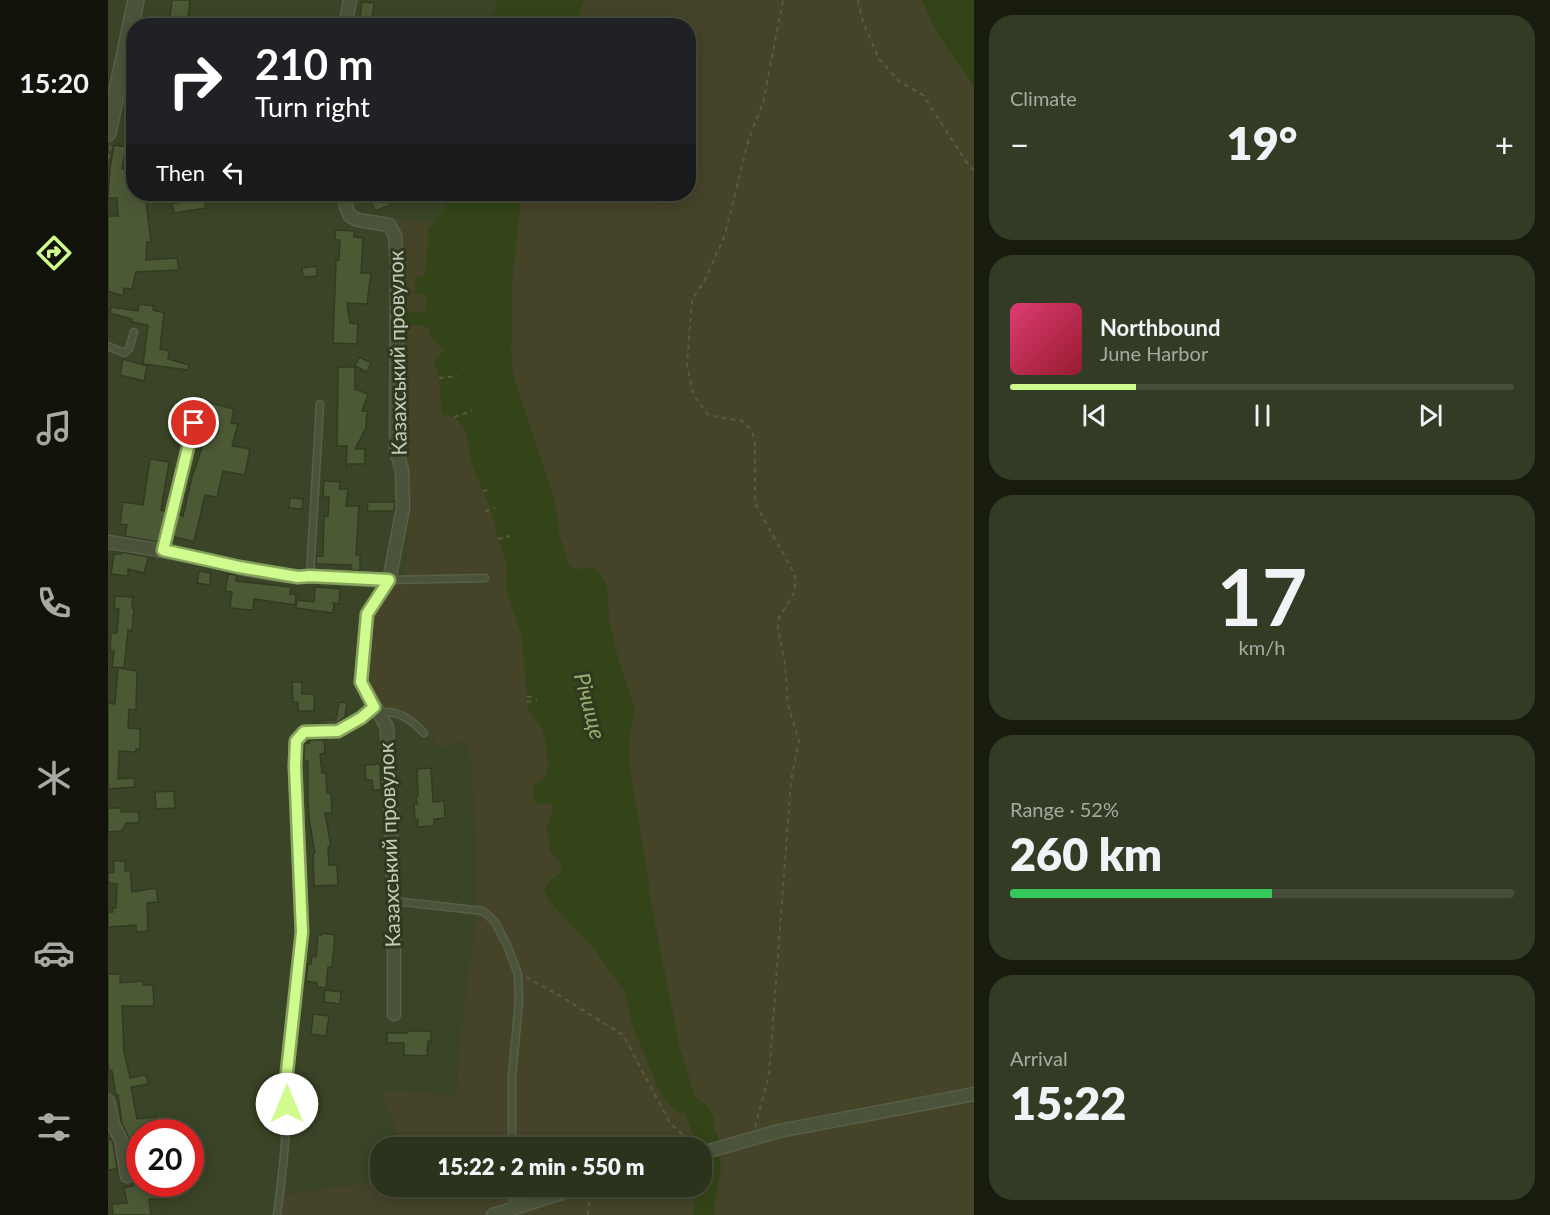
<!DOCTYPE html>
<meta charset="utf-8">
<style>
body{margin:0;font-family:Lato,sans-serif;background:#343b25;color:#f1f3f6;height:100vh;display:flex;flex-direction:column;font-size:22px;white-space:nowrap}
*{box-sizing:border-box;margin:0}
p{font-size:20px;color:#a6aaa3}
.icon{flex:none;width:33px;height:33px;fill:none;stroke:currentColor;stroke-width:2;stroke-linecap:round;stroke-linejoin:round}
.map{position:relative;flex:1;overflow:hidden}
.drawer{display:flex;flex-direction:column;gap:15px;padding:15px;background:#181c0f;width:576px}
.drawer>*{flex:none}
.guide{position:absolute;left:18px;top:18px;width:570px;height:183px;border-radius:24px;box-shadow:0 3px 15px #0003,0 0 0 2px #484e3b;background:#202124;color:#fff;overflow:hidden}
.speed{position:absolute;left:18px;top:1119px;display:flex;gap:12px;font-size:30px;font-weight:700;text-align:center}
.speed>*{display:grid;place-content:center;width:78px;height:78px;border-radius:50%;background:#2c331c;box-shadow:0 3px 15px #0003,0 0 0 2px #484e3b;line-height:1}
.speed .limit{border:9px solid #d22;background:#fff;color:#111}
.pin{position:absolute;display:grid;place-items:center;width:51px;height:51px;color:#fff;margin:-26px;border:3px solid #fff;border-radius:50%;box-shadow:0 2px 6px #0007}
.me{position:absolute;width:66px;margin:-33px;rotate:0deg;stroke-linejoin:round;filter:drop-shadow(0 0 4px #0008)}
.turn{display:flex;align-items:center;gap:21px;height:126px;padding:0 30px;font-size:27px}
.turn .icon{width:78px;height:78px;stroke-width:2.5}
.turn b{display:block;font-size:42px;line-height:51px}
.then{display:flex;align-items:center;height:57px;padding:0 30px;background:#0003;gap:12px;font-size:22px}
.big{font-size:45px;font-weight:800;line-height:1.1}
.drawer .tile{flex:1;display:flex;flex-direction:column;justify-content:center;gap:9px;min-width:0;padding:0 21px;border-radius:24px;background:#343b25}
.drawer .dial{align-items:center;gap:0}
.dial b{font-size:78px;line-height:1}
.song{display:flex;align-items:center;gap:18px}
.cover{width:72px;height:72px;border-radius:9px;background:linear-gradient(135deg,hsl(340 70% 55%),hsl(350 70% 35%))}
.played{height:6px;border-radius:3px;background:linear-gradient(90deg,#d0fc8f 25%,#484e3b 25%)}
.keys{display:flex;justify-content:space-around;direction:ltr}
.heat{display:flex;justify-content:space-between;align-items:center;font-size:33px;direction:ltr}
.charge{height:9px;border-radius:4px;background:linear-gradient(90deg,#34c759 52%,#484e3b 0)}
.trip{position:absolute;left:262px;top:1137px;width:342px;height:60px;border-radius:24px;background:#2c331c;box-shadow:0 3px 15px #0003,0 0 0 2px #484e3b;font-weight:800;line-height:60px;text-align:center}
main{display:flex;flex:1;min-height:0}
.tabs{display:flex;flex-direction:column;width:108px;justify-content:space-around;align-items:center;background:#12140b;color:#a6aaa3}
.tabs .icon{width:42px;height:42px}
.tabs .current{color:#d0fc8f}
.tabs b{font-size:27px;color:#f1f3f6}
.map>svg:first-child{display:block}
</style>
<main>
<nav class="tabs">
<b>15:20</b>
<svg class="icon current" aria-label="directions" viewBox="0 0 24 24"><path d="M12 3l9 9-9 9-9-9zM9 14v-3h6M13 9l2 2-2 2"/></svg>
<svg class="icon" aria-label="music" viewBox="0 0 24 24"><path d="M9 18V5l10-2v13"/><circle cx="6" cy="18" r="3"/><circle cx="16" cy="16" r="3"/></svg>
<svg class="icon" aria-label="phone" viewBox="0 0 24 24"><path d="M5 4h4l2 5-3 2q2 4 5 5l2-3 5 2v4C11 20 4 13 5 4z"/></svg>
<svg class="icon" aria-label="climate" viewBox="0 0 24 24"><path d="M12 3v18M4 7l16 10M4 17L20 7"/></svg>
<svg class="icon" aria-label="car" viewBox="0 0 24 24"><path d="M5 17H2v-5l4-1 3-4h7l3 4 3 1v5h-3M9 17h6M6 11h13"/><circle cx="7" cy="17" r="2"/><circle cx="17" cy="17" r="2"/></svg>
<svg class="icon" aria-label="filters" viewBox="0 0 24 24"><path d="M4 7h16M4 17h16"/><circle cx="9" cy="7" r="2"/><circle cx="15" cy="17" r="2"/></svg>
</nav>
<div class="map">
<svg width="866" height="1215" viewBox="0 0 866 1215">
<rect width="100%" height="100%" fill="#3a4426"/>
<!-- green -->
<path fill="#454328" d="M476,0H814L829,32L866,87V1215H164L167,1196L270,1181L273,1178V1186H594V1148L295,1147L272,1090L348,1096L356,1005L369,914V836L360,740L329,748L323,730L312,721L270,706L257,681L263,618L283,583L293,584C306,538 298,487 297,440L283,441L284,238L277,226L279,218L327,223L320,228L321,238L317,276L307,278L318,295V310L316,312L298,313L297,323L317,326L321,329L322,336L337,350L326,361L331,378L334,413L346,417L355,426L360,437L362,460L383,509L390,539L399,563L398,590L414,637L420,707C423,715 429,719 433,727C438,738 443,765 438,776C436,781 429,786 425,790L428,805L436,803L446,805L442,849C465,877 448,869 436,890L439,897L488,951L517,992L525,1026L549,1086L576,1113L587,1119L595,1141L601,1108L586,1095L572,1049L543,901L521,760V740L527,710L507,648L501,618L499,588L493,574L486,569L475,568L469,570L461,566L451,535L447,501L407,381L403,356L404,285L413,194H580V26L467,25Z"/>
<!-- water -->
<path fill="#334418" d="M390,0H476L467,25H384Z
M814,0H866V87L829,32Z
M336,194H413L404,285L403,356L407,381L447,501L451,535L461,566L469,570L480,567L486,569L493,574L499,588L501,618L507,648L527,710L521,740V760L548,932L572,1049L586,1095L601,1108L606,1117V1141H595L587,1119L568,1111L553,1094L525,1026L517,992L488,951L444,904L436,890L441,881L450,876L453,870V863L442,850L439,827L446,805L436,803L428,805L425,792L427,784C431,782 436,780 438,775C443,765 438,737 433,727C429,719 423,715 420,707L414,637L398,590L400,574L399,563L390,539L383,509L362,460L360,437L355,426L346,417L334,414L331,378L326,361L337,349L322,336L321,329L317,326L297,323L295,319L298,313L315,312L318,310V295L307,293V278L317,276L321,238L319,234C324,217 340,222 336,194Z"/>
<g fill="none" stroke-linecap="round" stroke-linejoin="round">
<!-- river -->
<path stroke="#334418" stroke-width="21" d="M589,1116L600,1141L602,1169L595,1215"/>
</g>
<!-- building -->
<path fill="#4c5935" stroke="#323b21" stroke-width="1.5" d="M64,0H82L79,26H61Z
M254,2L266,3L264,19L271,26H251Z
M6,145L18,147L14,169L26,168V194H37L43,242H39L38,260L69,258L71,270L28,272L24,289L16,288L15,296L0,291V216H10L9,198H0L2,168Z
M260,194H278L282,205L267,211Z
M96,197L98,208L66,213L64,204Z
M227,230L246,231V237L255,238L253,273H263L259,304L239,303L242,323L250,324L249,344L225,343L228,260H231L232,240H227Z
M209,266V276L195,277L194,268Z
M31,304L46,306L45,310L56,313L52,349L61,351L60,359L81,365L80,370L35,364L40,325L23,322L24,319L2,313L3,307L30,311Z
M251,357L263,363L259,372L247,366Z
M15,359L39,366L36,381L12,375Z
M230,367H247V389L260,394L254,411H259L258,428L247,449H257V464H240L238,468L239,446H229Z
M95,401L126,409L123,423L130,424L124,446L142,449L137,475L115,471L109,497L97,495L86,542L64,536L69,514L75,516L85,472H86L95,444L92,443L98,420L91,418Z
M42,459L61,462L53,510L59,512L54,533L49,542L17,536L19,525L12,524L15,502L35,505Z
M216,481L232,482L231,489H240L238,506H251L248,555H252V571L243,570V565L208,564V556H215L216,516H220L221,497H215Z
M182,498L195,499L194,509L181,508Z
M260,502H287L286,511H259Z
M13,552L24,554L45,558L44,560L40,559L36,573L20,569V576L3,574L6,554H13Z
M91,571L103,573L102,585L89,583Z
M120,574L129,575L128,581L183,587L182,594H188L187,605L146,599L145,610L122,608L124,592L117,591Z
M207,587L232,589L231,604L224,603L226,604L225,613L188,608L189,600L206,602Z
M7,596L25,597L24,608L26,609L24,631L20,630L16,668L4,667L6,651H2L3,633H9L11,609L6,608Z
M10,668L29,671L28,710L21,709L20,728L32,729V749H28V752L11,751L10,779L26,778L27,787L0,789V703L7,704Z
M184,682H194V694H206V711H190V702H185Z
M231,702L239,703L237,717L228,723H206V721L228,720Z
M201,740H216L217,753L212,754L214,773H218L219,793H223L224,813H217L223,846L220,847L221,865H229L230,885L206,886L205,853H207L201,819L200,801V761H196V744L202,743Z
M272,764L273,790H265L264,780H258L257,765Z
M323,768L325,802L336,801L337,818L326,819V826L310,827V820H307L306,804H309L308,796H310L309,769Z
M66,791L67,808L48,809L47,792Z
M0,808H13V812H31V823H18L14,831L0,832Z
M5,861H17V871L22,870L24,892L48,888L50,902L39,903L40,931L28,932V925L0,927V912H5L4,908H8L9,884L0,883V873L6,872Z
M214,933L227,935L224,967H220L218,988L209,987V983L198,981L200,964H203L204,956L208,957L210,935H214Z
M0,974H12V983L35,981V985H45L46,1006H14L16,1051L22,1078L38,1075L40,1084L23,1087L29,1119L49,1117L50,1127L37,1129V1132H32V1184H64V1196H59V1199H41L43,1215H5L4,1204L19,1203L16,1188L25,1186L27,1175L21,1138L14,1124L10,1095L8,1096L4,1071H1L0,1064Z
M217,990L233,992L232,1004L216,1002Z
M205,1014L221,1016L218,1036L203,1034Z
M299,1031H323V1041H320L319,1056L296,1055V1043H279V1033H299Z
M0,1139H3L5,1143L9,1169L0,1170Z"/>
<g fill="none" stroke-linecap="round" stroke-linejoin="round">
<!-- service casing -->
<g stroke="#576047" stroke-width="9">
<path id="service" d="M0,346L16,353L21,349L26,332
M55,550L86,423
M202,576L212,404
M282,580L377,578
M271,713C289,708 305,721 316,733
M286,901L375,911L387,922L399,945L410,974L411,1001L404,1077V1148
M403,1186L407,1208
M169,1215C175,1173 179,1131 179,1088"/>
</g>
<!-- minor casing -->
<g stroke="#576047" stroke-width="15">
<path id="minor" d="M237,26L242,0
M238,194V207L242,216L250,220L281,225L287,236L289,263L288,451L294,470L295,508L281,581L259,614L253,682L279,727L286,901V1014
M0,542C34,547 67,553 101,560C130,567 173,579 202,576L281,581
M179,1088V1072L194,932L187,766L188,741L196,732L230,731L253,718L266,707
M0,1101L5,1124L13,1140L19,1176
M594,1153L671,1131L866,1094
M385,1215L475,1186"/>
</g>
<!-- tertiary casing -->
<g stroke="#576047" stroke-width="18">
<path id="tertiary" d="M0,133L28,0"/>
</g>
<!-- path -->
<path stroke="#5d5942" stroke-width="2" stroke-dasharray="4.5 4.5" stroke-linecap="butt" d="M750,0L755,22L771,59L792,82L815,95L861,166L866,170
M0,159L3,145
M331,378L350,376
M346,417L364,411
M375,491L381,490
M377,511L387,508
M390,539L402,536
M419,697L428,696
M419,702L429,700
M418,977L454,997L515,1035L562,1123L587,1146
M647,1127L661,1075L683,781L691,741L680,705L677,664L670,628L671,618L687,591V575L647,503V443L644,431L634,421L600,415L585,394L579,364L584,299L596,282L617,235L640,141L655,103L675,0
M480,1215L482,1194"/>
<!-- service -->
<use href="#service" stroke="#4b543b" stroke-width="6"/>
<!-- minor -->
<use href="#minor" stroke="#4b543b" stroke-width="12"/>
<!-- tertiary -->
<use href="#tertiary" stroke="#4b543b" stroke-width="15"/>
</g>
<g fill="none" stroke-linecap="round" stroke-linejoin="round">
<!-- route casing -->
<g stroke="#87a45d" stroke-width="15">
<path id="route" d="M86,423L55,550L131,567L190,577L202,576L281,580L259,614L253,682L266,707L253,718L230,731L196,732L188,741L187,766L194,932L179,1072V1104"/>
</g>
<!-- route -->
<use href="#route" stroke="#d0fc8f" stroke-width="10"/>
</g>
<g text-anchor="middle" stroke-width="6" stroke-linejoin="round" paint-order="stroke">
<!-- street labels -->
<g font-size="21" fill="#c5cdb8" stroke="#30391f">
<text transform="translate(290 353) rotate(-91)" y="7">Казахський провулок</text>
<text transform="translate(282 845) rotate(-92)" y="7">Казахський провулок</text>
</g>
<!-- water labels -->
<g font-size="22" font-style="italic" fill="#97ad70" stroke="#30391f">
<text transform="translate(482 706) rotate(75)" y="8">Річище</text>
</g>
</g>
</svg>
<div class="speed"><div class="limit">20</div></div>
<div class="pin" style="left:86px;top:423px;background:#d93025"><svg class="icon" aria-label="arrive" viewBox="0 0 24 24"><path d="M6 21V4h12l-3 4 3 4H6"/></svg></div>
<svg class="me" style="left:179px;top:1104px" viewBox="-20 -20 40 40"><circle r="19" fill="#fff"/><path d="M0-13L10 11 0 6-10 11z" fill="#d0fc8f"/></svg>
<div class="trip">15:22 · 2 min · 550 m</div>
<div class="guide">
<div class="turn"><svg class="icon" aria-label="right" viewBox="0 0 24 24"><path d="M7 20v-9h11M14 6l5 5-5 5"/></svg><div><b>210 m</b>Turn right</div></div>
<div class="then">Then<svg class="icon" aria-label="left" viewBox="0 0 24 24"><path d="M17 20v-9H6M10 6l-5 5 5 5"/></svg></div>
</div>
</div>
<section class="drawer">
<div class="tile"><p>Climate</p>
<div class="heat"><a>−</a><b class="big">19°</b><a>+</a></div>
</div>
<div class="tile">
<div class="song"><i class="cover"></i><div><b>Northbound</b><p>June Harbor</p></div></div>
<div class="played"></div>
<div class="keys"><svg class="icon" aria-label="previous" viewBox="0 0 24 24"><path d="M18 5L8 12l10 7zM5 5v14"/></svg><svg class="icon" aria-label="pause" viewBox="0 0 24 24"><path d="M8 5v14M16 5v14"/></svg><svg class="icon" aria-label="next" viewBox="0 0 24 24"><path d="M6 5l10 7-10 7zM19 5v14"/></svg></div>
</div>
<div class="tile dial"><b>17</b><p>km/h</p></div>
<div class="tile"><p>Range · 52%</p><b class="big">260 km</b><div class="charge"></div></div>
<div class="tile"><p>Arrival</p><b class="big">15:22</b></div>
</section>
</main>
